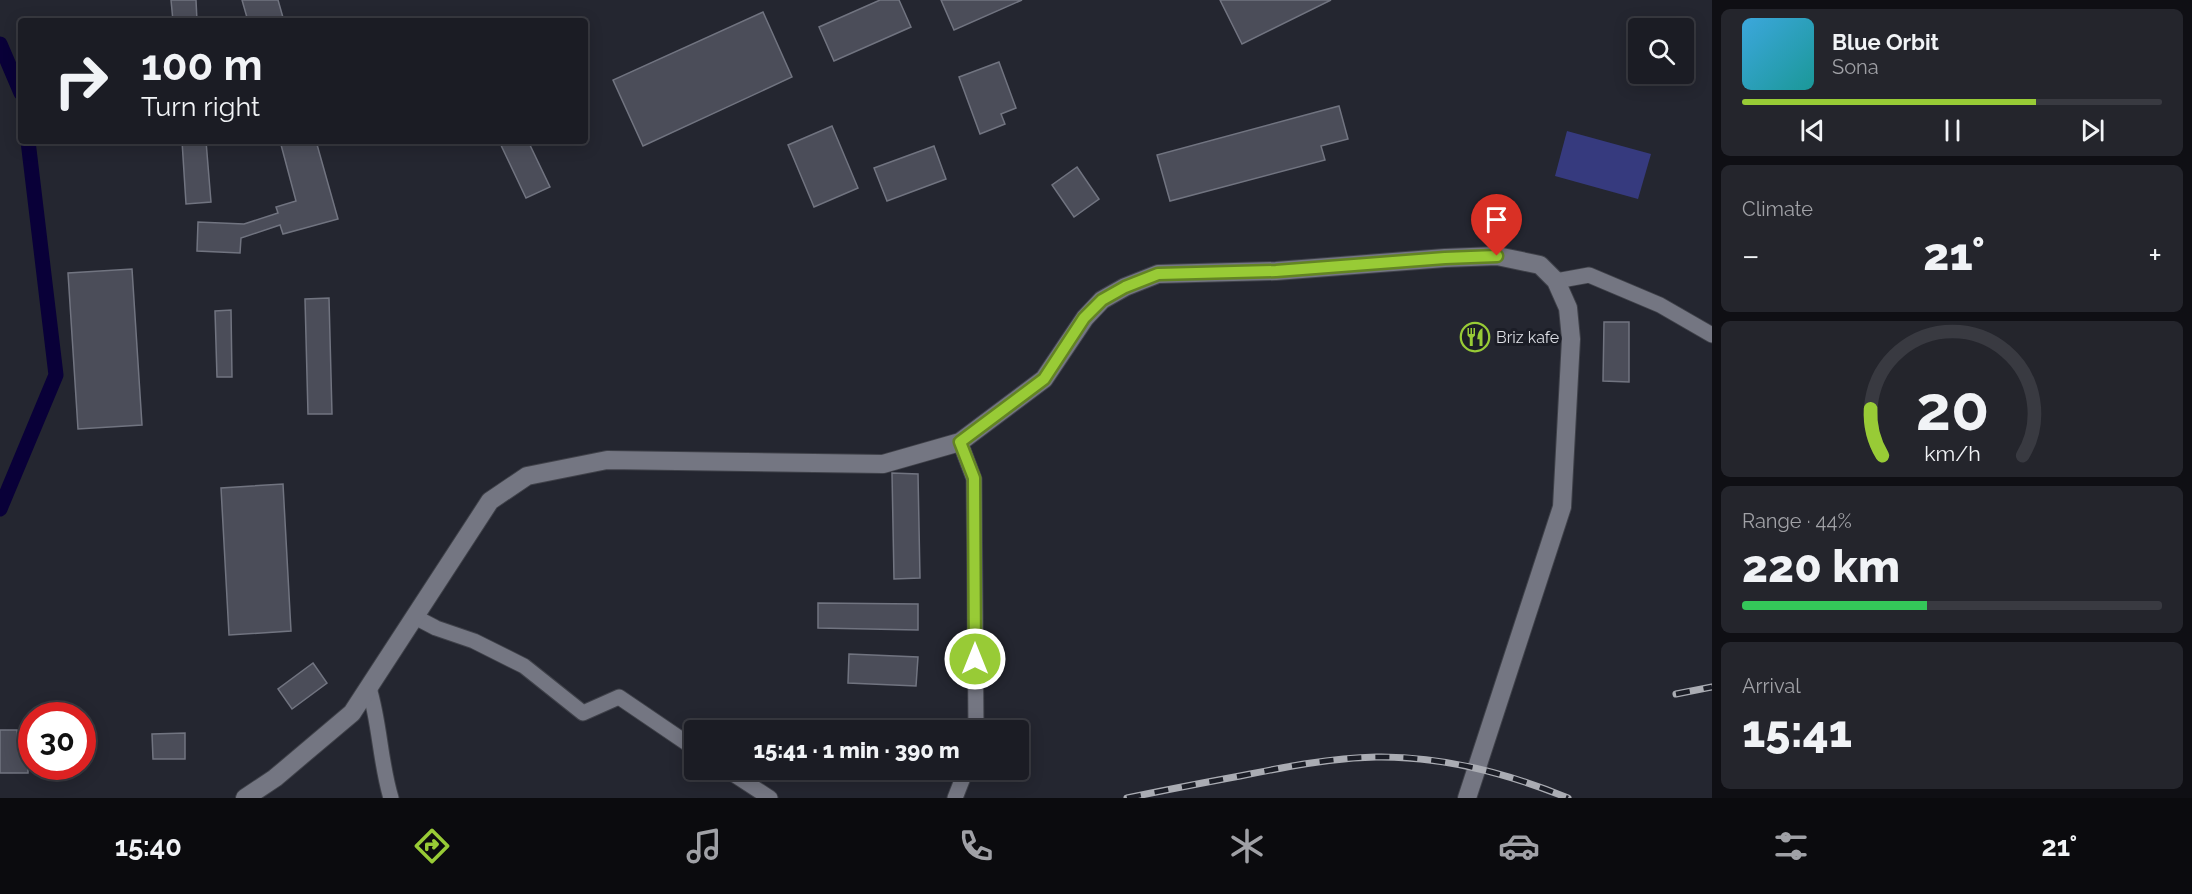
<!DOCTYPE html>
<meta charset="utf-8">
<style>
body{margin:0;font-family:Raleway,sans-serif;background:#24252c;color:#f1f3f6;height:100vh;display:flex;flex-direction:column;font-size:22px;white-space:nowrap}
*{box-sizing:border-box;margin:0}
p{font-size:20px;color:#a0a1a6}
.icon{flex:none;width:33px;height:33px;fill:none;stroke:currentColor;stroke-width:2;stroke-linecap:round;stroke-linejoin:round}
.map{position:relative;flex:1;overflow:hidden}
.panel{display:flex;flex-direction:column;gap:9px;padding:9px;background:#0f0f14;width:480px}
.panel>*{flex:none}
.hud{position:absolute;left:18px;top:18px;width:570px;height:126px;border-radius:6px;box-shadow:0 3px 15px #0003,0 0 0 2px #393a41;background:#1b1c24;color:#f1f3f6;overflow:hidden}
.tools{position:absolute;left:1628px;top:18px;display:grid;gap:12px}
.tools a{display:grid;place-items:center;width:66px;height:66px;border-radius:6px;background:#1b1c24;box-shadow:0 3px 15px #0003,0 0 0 2px #393a41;font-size:30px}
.speed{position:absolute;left:18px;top:702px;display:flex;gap:12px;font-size:30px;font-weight:700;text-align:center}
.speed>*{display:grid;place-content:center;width:78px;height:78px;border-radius:50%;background:#1b1c24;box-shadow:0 3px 15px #0003,0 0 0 2px #393a41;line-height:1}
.speed .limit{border:9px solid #d22;background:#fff;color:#111}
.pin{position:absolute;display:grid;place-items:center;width:51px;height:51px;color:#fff;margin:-62px -26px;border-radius:50% 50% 50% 0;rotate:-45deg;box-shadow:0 0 6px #0007}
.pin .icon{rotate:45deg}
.me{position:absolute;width:66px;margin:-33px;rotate:0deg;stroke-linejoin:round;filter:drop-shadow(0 0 4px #0008)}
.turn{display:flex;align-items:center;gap:21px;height:126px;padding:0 24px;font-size:27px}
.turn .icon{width:78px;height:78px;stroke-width:2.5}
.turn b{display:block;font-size:42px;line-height:51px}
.big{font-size:45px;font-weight:800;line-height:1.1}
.panel .widget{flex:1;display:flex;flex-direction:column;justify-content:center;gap:9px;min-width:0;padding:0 21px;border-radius:9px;background:#24252c}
.panel .dial{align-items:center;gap:0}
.dial svg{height:156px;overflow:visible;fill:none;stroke:#393a41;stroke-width:7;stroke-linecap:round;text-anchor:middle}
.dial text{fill:#f1f3f6;stroke:none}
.song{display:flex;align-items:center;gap:18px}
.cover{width:72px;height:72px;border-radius:9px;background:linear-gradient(135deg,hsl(200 70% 55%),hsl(180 70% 35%))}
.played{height:6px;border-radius:3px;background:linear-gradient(90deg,#98cb36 70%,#393a41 70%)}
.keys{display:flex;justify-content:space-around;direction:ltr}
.heat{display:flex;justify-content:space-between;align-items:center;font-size:33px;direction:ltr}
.charge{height:9px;border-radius:4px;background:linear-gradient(90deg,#34c759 44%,#393a41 0)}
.trip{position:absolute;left:684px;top:720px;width:345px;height:60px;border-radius:6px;background:#1b1c24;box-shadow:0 3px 15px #0003,0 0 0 2px #393a41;font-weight:800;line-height:60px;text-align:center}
.tab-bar{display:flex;height:96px;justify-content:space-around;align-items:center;background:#0b0b0e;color:#a0a1a6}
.tab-bar .icon{width:42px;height:42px}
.tab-bar .on{color:#98cb36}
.tab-bar b{font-size:27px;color:#f1f3f6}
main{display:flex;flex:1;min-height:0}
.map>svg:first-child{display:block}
</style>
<main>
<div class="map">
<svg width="1712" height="798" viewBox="0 0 1712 798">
<rect width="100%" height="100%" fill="#242630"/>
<!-- green -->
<path fill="#363a7e" d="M1567,131L1651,154L1638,199L1555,176Z"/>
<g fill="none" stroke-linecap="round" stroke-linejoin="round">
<!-- canal -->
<path stroke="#090038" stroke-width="15" d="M0,44L21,93
M0,509L56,375L28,141"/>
</g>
<!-- building -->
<path fill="#4b4d59" stroke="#717480" stroke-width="1.5" d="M171,0H196L197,21H173Z
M242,0H278L284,21H248Z
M880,0H899L911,27L834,61L819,27Z
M941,0H1022L954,30Z
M1220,0H1331L1242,44Z
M763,12L792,77L643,146L613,80Z
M999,62L1016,108L1001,114L1005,124L980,134L959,77Z
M1339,106L1348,139L1321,146L1325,160L1170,201L1157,155Z
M832,126L858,188L814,207L788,145Z
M182,141H206L211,202L186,204Z
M280,141H316L338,219L283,234L280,225L241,238L240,253L197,251L198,222L244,224L278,213L276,207L296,201Z
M499,141H528L550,187L526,198Z
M934,146L946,179L887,201L874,168Z
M1077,167L1099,199L1074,217L1052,185Z
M132,269L142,425L78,429L68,273Z
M329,298L332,414H308L305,299Z
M231,310L232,377H217L215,311Z
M1604,322H1629V382L1603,381Z
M892,473L918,474L920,578L894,579Z
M283,484L291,631L229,635L221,488Z
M818,603L918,604V630L818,628Z
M849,654L918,657L916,686L848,683Z
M313,663L327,683L292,709L278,689Z
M0,730H17L18,744H28V773H0Z
M185,733V759H153L152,734Z"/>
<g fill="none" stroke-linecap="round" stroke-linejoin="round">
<!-- minor casing -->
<g stroke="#3f4149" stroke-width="17">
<path id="minor" d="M1556,281L1589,275L1660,305L1712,335
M960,442L974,479L976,730
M415,617L436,628L474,641L524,666L583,713L619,697L694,748
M369,688C380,724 380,762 391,798
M727,770L770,798
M955,798L966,770"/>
</g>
<!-- tertiary casing -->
<g stroke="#3f4149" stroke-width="20">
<path id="tertiary" d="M245,798L275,778L352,713L490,501L527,476L607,460L883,464L960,442L1044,379L1085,318L1102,300L1125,287L1158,274L1276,271L1445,258L1497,256L1540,265L1556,281L1568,308L1571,339L1562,507L1467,798"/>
</g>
<!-- minor -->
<use href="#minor" stroke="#747682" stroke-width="15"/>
<!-- tertiary -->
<use href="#tertiary" stroke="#747682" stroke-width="18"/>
<!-- rail casing -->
<g stroke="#aaacb3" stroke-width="7">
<path id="rail" d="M1676,694L1712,687
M1127,798C1165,790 1202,783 1240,776C1285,767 1330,758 1376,757C1442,756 1507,773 1568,798"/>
</g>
<!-- rail -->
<use href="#rail" stroke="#1b1d26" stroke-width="4.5" stroke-dasharray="14" stroke-linecap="butt"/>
</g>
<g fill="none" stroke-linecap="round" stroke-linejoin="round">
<!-- route casing -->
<g stroke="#638423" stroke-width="15">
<path id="route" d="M975,659L974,478L960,442L1044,379L1084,318L1102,300L1125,287L1158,274L1276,271L1445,258L1497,256"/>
</g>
<!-- route -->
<use href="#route" stroke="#98cb36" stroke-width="10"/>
</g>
<!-- icons -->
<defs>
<g id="restaurant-ring" transform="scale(1.5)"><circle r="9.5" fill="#1b1d26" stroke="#98cb36" stroke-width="1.5"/><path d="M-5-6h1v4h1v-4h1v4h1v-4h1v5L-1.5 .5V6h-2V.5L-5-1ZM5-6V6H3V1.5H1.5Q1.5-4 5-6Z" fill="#98cb36"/></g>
</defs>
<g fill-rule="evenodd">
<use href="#restaurant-ring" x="1475" y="337"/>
</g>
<g text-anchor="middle" stroke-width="6" stroke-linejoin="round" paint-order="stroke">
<!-- poi labels -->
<g font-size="16" fill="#dcdee4" stroke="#1b1d26" text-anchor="start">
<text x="1496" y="343">Briz kafe</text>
</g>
</g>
</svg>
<div class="tools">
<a><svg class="icon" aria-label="search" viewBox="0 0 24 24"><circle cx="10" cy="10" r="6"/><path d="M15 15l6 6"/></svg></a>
</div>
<div class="speed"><div class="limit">30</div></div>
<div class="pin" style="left:1497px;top:256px;background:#d93025"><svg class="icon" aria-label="arrive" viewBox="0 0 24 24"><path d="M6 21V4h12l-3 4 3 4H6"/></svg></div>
<svg class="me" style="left:975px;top:659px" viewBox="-20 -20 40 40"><circle r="17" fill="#98cb36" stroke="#fff" stroke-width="3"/><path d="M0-11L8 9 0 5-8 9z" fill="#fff"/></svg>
<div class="trip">15:41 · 1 min · 390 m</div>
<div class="hud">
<div class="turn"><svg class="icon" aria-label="right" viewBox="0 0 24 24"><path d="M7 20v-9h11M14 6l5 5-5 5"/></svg><div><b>100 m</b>Turn right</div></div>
</div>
</div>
<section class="panel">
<div class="widget">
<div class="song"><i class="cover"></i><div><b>Blue Orbit</b><p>Sona</p></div></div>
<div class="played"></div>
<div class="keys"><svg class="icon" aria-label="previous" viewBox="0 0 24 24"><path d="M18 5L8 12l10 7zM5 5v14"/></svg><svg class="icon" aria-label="pause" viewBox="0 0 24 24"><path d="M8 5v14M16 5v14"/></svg><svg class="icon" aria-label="next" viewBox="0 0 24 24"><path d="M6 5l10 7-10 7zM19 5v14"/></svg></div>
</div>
<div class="widget"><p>Climate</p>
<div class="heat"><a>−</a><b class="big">21°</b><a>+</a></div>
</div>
<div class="widget dial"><svg viewBox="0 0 100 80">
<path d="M14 69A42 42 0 1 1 86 69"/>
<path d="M14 69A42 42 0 0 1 8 45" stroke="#98cb36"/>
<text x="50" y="56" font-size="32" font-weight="700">20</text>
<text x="50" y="72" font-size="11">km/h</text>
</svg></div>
<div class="widget"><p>Range · 44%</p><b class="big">220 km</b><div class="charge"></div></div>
<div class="widget"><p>Arrival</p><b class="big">15:41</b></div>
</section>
</main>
<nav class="tab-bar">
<b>15:40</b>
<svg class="icon on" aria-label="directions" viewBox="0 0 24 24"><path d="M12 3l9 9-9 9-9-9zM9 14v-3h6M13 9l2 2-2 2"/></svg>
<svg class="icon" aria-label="music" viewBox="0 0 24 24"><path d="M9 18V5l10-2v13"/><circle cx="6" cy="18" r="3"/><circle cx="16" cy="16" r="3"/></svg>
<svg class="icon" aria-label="phone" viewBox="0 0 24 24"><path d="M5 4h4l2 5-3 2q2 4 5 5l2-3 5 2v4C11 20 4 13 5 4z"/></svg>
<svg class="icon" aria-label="climate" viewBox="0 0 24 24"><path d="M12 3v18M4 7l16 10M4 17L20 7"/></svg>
<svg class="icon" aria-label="car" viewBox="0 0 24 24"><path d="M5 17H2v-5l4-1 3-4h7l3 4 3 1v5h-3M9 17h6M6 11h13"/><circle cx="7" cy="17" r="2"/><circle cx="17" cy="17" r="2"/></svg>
<svg class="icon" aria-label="filters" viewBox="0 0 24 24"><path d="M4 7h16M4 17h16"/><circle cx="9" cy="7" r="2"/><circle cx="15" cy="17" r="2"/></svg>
<b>21°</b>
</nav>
